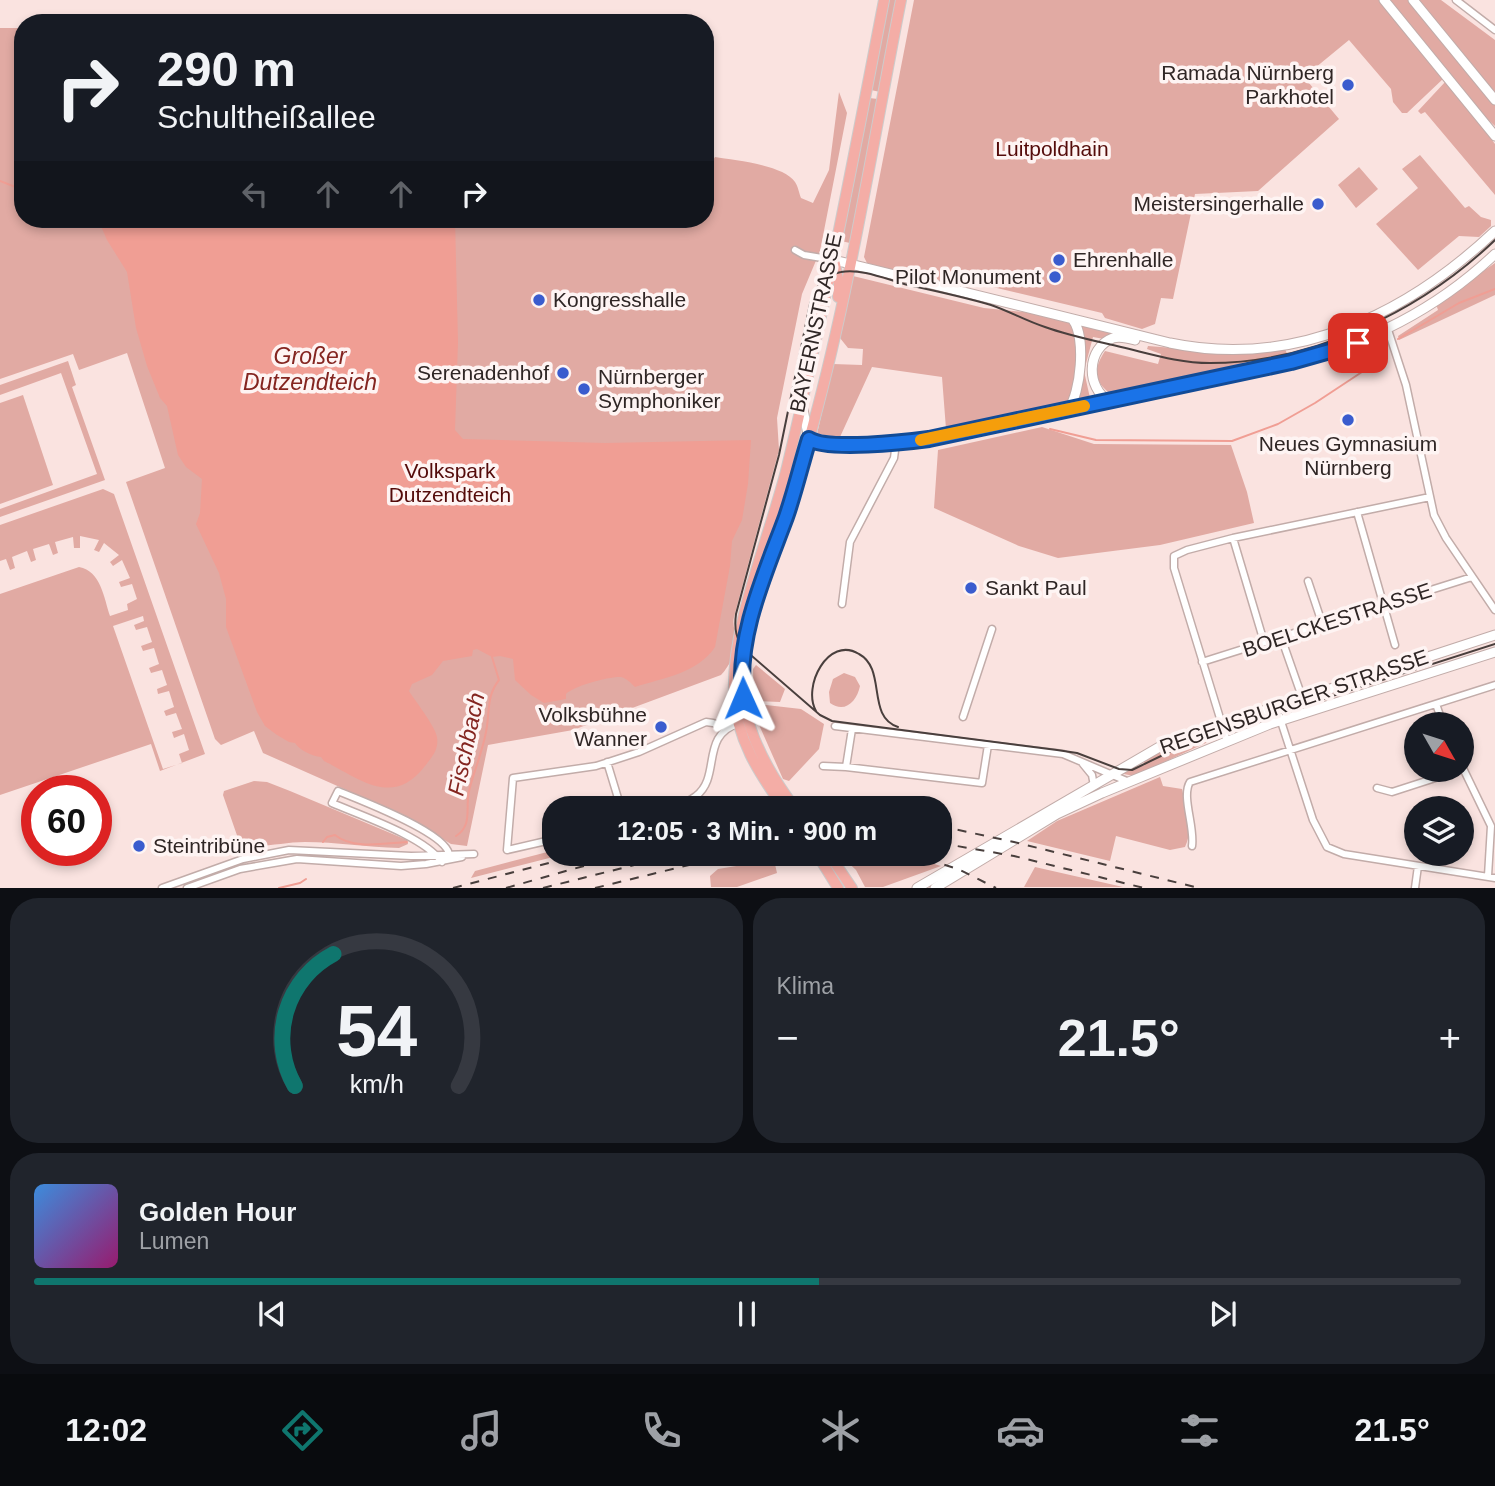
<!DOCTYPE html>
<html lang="de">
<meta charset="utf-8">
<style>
body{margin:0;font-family:Arial,sans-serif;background:#20242c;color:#f1f3f6;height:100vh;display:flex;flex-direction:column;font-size:26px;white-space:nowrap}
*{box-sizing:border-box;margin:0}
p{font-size:23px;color:#9ea1a6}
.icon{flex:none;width:38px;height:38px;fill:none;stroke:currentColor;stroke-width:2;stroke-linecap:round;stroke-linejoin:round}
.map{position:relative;height:888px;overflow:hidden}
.panel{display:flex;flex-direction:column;gap:10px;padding:10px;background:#0d0f14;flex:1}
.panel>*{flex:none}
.top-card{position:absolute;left:14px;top:14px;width:700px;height:214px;border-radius:28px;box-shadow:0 4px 10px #0003;background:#171b24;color:#f1f3f6;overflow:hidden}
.needle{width:46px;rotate:129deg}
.controls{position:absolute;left:1404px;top:712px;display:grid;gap:14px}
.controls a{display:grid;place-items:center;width:70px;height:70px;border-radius:50%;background:#171b24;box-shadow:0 4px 10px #0003;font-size:35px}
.speed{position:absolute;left:21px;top:775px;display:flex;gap:14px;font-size:35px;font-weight:700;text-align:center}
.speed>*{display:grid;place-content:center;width:91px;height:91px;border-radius:50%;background:#171b24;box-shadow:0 4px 10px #0003;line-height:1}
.speed .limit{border:10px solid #d22;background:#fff;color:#111}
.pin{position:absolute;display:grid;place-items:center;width:60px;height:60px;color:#fff;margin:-30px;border-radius:14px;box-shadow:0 4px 10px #0006}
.me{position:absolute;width:77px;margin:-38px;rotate:359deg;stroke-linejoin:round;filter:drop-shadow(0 0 5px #0008)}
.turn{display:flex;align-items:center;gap:24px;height:147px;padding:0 28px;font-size:32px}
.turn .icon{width:91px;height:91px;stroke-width:2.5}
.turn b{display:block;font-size:49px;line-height:60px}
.lanes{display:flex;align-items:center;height:66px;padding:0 28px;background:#0003;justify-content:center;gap:35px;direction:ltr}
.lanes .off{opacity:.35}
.big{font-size:52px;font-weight:800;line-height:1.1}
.panel .tile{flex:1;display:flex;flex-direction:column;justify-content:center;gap:10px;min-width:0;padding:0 24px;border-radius:28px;background:#20242c}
.panel .dial{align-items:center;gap:0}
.dial svg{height:182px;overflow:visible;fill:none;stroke:#363941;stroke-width:7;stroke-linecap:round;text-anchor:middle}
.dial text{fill:#f1f3f6;stroke:none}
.song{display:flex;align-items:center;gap:21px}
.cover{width:84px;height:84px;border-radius:10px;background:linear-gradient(135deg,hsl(210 70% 55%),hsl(320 70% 35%))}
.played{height:7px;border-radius:4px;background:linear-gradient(90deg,#0f766e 55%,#363941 55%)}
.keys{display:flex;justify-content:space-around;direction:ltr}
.heat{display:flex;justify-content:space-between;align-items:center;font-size:38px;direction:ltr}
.panel .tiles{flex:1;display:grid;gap:10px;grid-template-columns:1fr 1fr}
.tile:last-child{grid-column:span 2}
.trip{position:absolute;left:542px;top:796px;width:410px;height:70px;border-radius:28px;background:#171b24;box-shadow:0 4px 10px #0003;font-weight:800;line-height:70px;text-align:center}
.menu{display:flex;height:112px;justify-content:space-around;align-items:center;background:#090b0e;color:#9ea1a6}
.menu .icon{width:49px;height:49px}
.menu .current{color:#0f766e}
.menu b{font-size:32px;color:#f1f3f6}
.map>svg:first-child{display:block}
</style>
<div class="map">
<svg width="1495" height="888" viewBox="0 0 1495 888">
<rect width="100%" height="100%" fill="#fae3e0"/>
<!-- green -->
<path fill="#e1aaa3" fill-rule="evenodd" d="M888,0H897L880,92L871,90Z
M914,0H1379L1444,78L1407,113H1402L1393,102L1391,89L1349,40L1304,77L1339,119L1258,191L1195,194L1173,299L1161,298L1155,324L1142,329L1105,318L1102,313L942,275L939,283L867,263L864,257Z
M1390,0H1409L1495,105V126L1484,116Z
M1418,0H1441L1495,40V93Z
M0,28H23V219H705V159L712,162L715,157C734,160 784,165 795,182C798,186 799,193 801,198L813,203L829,170L839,92L847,113L820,251L802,294L777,418L779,450L734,617C732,626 736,632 736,641C736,652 729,667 721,675L573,730L488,745L467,846L451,844L405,816L263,753L254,731L221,745L215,739L126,482L165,468L127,353L79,370L73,354L0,379Z
M1446,81L1495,144V195L1425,112L1421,114L1418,111Z
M869,98L878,99L850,243L841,241C854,194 859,146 869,98Z
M1420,155L1465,208L1469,206L1481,217L1491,220V226L1479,237L1459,236L1418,270L1376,224L1418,188L1402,169Z
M1359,167L1378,189L1356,208L1338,185Z
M1495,263V295L1399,340L1398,336L1438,310L1436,304Z
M853,276L984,308L1034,313L1115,331L1104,339L1093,337L1084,371L1090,398L946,429L942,377L872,367L840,437L817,434L833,364L862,365L863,349L848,348L840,338Z
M1148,346L1237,353L1285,349L1289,358L1114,396C1094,383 1092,371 1105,351L1158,364L1161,354L1147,349Z
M68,361L76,385L72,387L105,480L0,517V509L97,474L61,373L0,395V385Z
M23,395L53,485L0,504V403Z
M1042,427L1094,444L1231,445L1247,492L1254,523L1160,545L1058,558L1019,546L934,508L938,450Z
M103,489L114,494L205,754L160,771L151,744L0,795V594L79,567C101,571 104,598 110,616L128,610L127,604L137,599L132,584L121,587L119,582L130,578L122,560L113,566L110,562L119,555L104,543L99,552L94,550L99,540L80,536V548H74L73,537L55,542L58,553L53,555L49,544L33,549L36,560L31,562L27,551L12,557L15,568L10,570L6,559L0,561V525ZM143,616L144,621L134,625L136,630L147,627L152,642L141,646L143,651L154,648L159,664L149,668L151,673L162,670L167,685L157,689L158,694L169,691L174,707L164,711L166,716L176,713L182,729L172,732L174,738L184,734L189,750L179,754L182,763L163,769L113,626Z
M756,665L785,689L780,702L754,701L753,669Z
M844,673L855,677L860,686C857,701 845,714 830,703L829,692L833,679Z
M766,705L801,709L824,724L819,749L789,781L783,779L756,718L755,708Z
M1206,731L1210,741L1134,776L1119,773L1145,765L1143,760L1148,755Z
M1160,777L1163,786L1182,789C1186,808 1194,828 1185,847L1170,850L1116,836L1110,861L1027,841L1057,821Z
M254,781L267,782L290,791L407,840L408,844L399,848C367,847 336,842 305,842C283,842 261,849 240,844L223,795L224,791Z
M555,850V854H565L471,878L475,871Z
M839,854C873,854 908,855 941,866L883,887H865L856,870Z
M774,860L777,873L737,887H711L710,876L718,869Z
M1035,867L1123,887H1024Z"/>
<!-- water -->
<path fill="#f09e94" d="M98,219H455L458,342L455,430L463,439L605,443L751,440L748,484L742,520L732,541L730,566L715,647C698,673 663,678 635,687C631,683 626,678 621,677C610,676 573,686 566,694V699L544,703L531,695L515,680L513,659L500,656L492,657L477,649L473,650L472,656L443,661L432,675L412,684L409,691C416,702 435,726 437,737C439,750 432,757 425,766C393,808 360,779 324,761L321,757C312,756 299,750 295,743L289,742L277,735L265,726L257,712L226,627V599L219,573L196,524L200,513L202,479L186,467L178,455L167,406L160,398L147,366L136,328L127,272L107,240Z"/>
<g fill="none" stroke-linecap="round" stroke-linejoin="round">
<!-- stream -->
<path stroke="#f09e94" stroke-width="2" d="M0,181L23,190
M1398,339L1459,303L1495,289
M1050,429L1096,440L1232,441L1278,424L1315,403L1368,368L1387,350
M456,836C473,825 465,809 469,791C474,771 482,753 486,732C490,713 486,696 499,680L492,657
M323,842L327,837L335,835C353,850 386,843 407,842
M279,888L300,883L306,879"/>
<!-- street casing -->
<g stroke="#c2aca9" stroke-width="9">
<path id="street" d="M1456,0L1495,30
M795,250L804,255L834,260
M1388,330L1406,385L1434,515L1446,538L1495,610
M1357,512L1395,645
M1233,538L1264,642
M1308,581L1322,623
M842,604L850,542L894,458L896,443
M1281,637L1302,697
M1202,662L1472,577
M1436,704L1443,724
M1276,706L1313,820L1327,847L1344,854L1495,878
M963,717L992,629
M835,726L1063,754L1129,782
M852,729L846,767L982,783L988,745
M1227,741L1174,568V556L1187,550L1233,538L1430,497
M607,762L621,808
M1083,764L1092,775L1094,786
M1461,764L1491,826L1488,876
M823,766L846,767
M1377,788L1392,792L1460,770
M338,791C360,800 445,832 449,854L442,862C423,836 362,816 332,803Z
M665,808C675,806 688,803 696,796C722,776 699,735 740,723
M555,839L507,850L513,778L596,766L639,752L706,722L713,723L726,728
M1192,846C1195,827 1181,796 1190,782L1495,685
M162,888L243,859L289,850L411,856L474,854
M187,888L240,869L297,859L401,866L426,864L462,857
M1415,888L1418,866"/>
</g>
<!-- secondary casing -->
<g stroke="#c2aca9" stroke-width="11">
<path id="secondary" d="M1384,0L1495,136
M1413,0L1495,100
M834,260L1170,343C1294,369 1406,315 1495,231
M1109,401C1086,388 1086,348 1113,338C1120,336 1128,338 1135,340
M802,404L809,440L814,443H892L929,438L1291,362C1368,344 1437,309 1495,254
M1068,410C1081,393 1086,337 1073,320
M917,888L1168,742L1495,635
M935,888L1057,814L1102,793L1270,724L1495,652"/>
</g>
<!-- primary casing -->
<g stroke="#cdcbcb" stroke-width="12">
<path id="primary" d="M835,264L839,284L838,297
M784,808C759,774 736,738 734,694C731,625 770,536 787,467C824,312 854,156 884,0
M795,808C767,771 742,726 742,678C743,622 767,568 786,516C796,486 805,455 813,425C851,285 873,142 901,0
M817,854L838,888
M829,854L852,888"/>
</g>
<!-- street -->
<use href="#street" stroke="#fff" stroke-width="6"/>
<!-- secondary -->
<use href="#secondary" stroke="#fff" stroke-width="9"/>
<!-- primary -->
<use href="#primary" stroke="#f4ada6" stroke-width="10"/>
<!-- tram -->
<path stroke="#493f3d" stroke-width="2" d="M1495,240C1421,311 1313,363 1210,363C1179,363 1151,354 1121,347C1096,341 1070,336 1045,327C1026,321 1009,311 991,305C964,297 936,291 908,285C888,280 862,268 841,272C823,275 815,288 810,304L779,455L736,614C734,629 736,639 745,650L820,715L832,721L1057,750L1077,753L1119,769L1132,770L1192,741L1495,644
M816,711C802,687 828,635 859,654C887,669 866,717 898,727"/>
<!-- rail -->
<path stroke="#493f3d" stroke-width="2" stroke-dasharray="9 9" stroke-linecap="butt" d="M940,826L1014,842L1199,888
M940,843L1014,856L1144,888
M910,854L958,869L996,888
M453,888L583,854
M506,888L626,854
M543,888L678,854
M595,888L693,864L747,854"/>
</g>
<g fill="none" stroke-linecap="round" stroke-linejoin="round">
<!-- route casing -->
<g stroke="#114b97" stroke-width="18">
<path id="route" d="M743,698C736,636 765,574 786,517C795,491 801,465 809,439C828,451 906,442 929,439L1291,362L1358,343"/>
</g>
<!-- route -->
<use href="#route" stroke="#1a73e8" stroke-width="12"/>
<!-- slow -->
<path stroke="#f59e0b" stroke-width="12" d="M921,440L1084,406"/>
</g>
<!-- markers -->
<g fill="#3a5cce" stroke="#fef4f3" stroke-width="2.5">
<circle cx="1348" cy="85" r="7"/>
<circle cx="1318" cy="204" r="7"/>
<circle cx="1059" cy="260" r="7"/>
<circle cx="1055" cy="277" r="7"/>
<circle cx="539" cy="300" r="7"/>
<circle cx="563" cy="373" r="7"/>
<circle cx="584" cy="389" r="7"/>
<circle cx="1348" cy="420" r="7"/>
<circle cx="971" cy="588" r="7"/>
<circle cx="661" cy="727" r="7"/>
<circle cx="139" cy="846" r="7"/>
</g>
<g text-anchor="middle" stroke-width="7" stroke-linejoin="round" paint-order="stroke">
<!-- poi labels -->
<g font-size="21" fill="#2f2625" stroke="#fef4f3" text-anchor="end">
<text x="1334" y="80">Ramada Nürnberg<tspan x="1334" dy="24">Parkhotel</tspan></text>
<text x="1304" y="211">Meistersingerhalle</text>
<text x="1073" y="267" text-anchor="start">Ehrenhalle</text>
<text x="1041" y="284">Pilot Monument</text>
<text x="553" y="307" text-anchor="start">Kongresshalle</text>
<text x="549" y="380">Serenadenhof</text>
<text x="598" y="384" text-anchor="start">Nürnberger<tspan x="598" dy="24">Symphoniker</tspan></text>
<text x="1348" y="451" text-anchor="middle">Neues Gymnasium<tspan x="1348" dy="24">Nürnberg</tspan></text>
<text x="985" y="595" text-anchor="start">Sankt Paul</text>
<text x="647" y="722">Volksbühne<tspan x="647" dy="24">Wanner</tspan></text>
<text x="153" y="853" text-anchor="start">Steintribüne</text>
</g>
<!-- park labels -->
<g font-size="21" fill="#540b0a" stroke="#fef4f3">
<text x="1052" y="156">Luitpoldhain</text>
<text x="450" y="478">Volkspark<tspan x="450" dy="24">Dutzendteich</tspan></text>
</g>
<!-- street labels -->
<g font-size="21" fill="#2f2625" stroke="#fef4f3">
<text transform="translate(816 323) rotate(-78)" y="7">BAYERNSTRASSE</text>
<text transform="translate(1337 620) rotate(-18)" y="7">BOELCKESTRASSE</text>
<text transform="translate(1294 702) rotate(-19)" y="7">REGENSBURGER STRASSE</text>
</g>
<!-- water labels -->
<g font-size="23" font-style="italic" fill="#842520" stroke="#fef4f3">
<text x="310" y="364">Großer<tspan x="310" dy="26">Dutzendteich</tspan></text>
<text transform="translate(466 744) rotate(-78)" y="8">Fischbach</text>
</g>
</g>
</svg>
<div class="controls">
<a><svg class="needle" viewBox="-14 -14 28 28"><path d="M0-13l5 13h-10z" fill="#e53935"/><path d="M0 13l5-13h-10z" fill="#9ea1a6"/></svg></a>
<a><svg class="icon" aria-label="layers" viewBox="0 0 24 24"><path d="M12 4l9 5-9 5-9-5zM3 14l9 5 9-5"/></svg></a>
</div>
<div class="speed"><div class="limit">60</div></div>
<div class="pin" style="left:1358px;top:343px;background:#d93025"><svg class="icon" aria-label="arrive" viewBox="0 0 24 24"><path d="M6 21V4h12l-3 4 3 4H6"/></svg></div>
<svg class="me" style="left:743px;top:698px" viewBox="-20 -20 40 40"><path d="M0-17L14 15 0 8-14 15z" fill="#1a73e8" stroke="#fff" stroke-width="4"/></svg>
<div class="trip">12:05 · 3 Min. · 900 m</div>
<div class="top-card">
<div class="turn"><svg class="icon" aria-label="right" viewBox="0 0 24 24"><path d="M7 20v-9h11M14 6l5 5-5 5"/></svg><div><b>290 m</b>Schultheißallee</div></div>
<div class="lanes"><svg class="icon off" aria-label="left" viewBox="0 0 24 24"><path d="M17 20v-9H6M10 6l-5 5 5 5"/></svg><svg class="icon off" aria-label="ahead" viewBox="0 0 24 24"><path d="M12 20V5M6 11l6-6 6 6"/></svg><svg class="icon off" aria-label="ahead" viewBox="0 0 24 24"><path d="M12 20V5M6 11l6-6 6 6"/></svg><svg class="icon" aria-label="right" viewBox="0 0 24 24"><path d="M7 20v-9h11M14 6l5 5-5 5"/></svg></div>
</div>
</div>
<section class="panel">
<div class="tiles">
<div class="tile dial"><svg viewBox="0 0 100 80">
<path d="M14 69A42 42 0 1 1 86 69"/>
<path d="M14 69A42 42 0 0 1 31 11" stroke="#0f766e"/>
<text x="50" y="56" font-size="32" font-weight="700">54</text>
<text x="50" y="72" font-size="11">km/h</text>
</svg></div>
<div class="tile"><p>Klima</p>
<div class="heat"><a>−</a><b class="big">21.5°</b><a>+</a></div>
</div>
<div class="tile">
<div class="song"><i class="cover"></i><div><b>Golden Hour</b><p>Lumen</p></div></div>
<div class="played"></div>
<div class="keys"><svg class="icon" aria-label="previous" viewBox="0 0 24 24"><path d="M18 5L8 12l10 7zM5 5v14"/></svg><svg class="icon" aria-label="pause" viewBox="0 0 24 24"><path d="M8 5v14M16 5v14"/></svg><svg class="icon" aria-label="next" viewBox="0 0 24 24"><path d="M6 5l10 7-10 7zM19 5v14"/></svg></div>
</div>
</div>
</section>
<nav class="menu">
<b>12:02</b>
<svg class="icon current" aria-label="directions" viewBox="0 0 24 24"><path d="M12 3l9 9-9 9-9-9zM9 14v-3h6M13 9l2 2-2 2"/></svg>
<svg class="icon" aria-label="music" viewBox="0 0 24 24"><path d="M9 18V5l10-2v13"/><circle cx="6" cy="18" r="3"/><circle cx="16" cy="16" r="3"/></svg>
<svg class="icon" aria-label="phone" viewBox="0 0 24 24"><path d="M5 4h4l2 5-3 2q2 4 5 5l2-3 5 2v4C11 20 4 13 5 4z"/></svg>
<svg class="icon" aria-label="climate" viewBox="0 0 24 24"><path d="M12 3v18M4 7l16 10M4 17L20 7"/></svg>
<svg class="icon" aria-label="car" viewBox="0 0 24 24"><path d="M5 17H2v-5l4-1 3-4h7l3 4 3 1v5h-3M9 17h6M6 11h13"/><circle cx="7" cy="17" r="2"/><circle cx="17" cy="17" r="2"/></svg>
<svg class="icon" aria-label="filters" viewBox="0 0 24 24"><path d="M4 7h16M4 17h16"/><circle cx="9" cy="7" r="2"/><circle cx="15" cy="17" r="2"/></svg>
<b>21.5°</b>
</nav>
